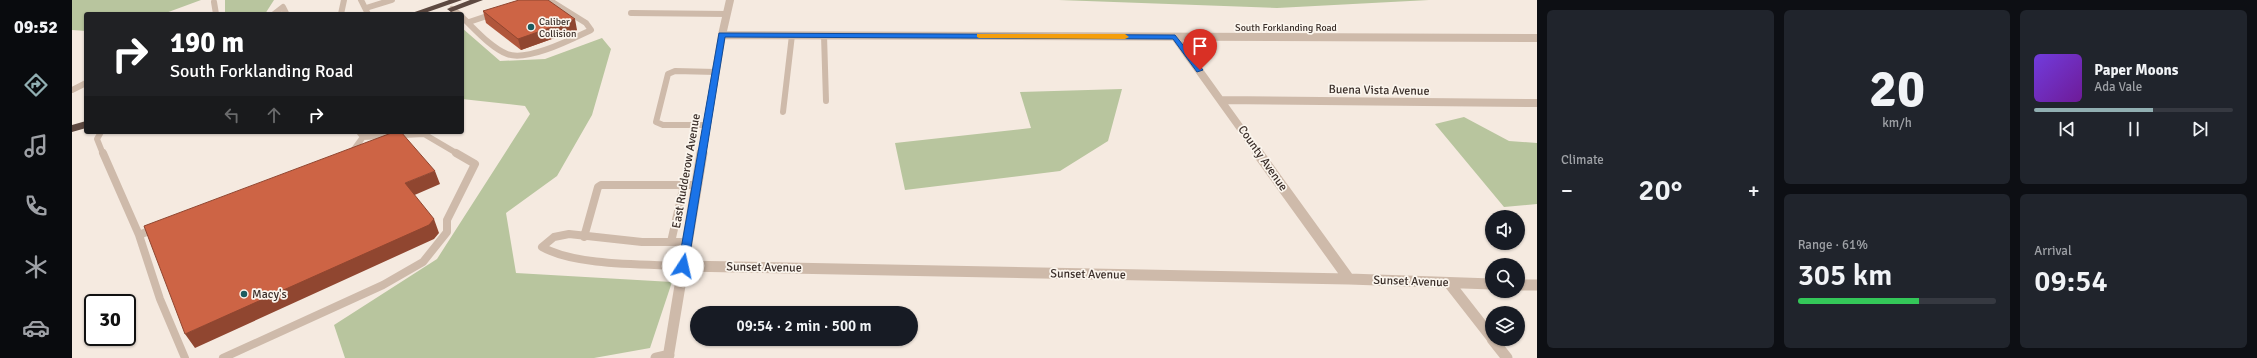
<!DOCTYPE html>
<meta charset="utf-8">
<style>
body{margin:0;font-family:Signika,sans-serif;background:#20242c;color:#f1f3f6;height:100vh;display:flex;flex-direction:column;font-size:15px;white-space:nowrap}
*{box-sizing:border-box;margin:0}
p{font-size:13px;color:#9ea1a6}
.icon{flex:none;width:22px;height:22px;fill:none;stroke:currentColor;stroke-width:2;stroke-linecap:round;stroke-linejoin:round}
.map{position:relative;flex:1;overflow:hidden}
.details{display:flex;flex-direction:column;gap:10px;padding:10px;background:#0d0f14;width:720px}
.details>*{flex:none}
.top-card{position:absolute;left:12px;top:12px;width:380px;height:122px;border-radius:4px;box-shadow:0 1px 3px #0004;background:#202124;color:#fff;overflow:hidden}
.controls{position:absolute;left:1413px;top:210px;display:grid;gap:8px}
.controls a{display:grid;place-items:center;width:40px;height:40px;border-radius:50%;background:#171b24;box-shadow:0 1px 3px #0004;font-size:20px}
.speed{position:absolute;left:12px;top:294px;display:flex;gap:8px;font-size:20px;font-weight:700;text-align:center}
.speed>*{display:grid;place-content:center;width:52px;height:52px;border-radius:50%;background:#171b24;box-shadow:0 1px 3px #0004;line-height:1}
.speed .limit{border:2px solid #111;border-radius:6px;background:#fff;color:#111}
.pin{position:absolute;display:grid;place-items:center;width:34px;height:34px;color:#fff;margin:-41px -17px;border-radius:50% 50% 50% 0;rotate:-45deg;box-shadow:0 0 4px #0007}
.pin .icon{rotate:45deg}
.me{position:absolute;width:44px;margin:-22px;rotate:10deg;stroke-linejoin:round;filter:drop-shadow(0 0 3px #0008)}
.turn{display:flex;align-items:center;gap:14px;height:84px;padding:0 20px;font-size:18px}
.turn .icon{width:52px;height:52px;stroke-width:2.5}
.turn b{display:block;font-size:28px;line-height:34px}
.lanes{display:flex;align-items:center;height:38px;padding:0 20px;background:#0003;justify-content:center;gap:20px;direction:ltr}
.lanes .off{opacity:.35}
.big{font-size:30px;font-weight:600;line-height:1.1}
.details .widget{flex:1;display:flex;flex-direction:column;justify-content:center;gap:6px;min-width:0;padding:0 14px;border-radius:6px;background:#20242c}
.details .dial{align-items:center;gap:0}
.dial b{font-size:52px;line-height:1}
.song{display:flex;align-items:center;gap:12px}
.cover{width:48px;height:48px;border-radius:6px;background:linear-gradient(135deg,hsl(260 70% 55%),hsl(280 70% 35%))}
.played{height:4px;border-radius:2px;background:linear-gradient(90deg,#91afb2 60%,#363941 60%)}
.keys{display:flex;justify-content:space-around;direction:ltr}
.heat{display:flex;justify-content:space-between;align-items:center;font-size:22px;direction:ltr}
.charge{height:6px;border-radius:3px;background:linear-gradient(90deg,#34c759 61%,#363941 0)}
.details .tiles{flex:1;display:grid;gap:10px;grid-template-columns:repeat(3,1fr)}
.widget:first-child{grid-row:span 2}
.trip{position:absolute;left:618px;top:306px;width:228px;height:40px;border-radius:20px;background:#171b24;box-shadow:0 1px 3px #0004;font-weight:600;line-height:40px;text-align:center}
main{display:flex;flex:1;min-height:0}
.menu{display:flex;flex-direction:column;width:72px;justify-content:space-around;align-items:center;background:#090b0e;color:#9ea1a6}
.menu .icon{width:28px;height:28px}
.menu .selected{color:#91afb2}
.menu b{font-size:18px;color:#f1f3f6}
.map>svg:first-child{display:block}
</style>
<main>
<nav class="menu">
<b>09:52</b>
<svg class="icon selected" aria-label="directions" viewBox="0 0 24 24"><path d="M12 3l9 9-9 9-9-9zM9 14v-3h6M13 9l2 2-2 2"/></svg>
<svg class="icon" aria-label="music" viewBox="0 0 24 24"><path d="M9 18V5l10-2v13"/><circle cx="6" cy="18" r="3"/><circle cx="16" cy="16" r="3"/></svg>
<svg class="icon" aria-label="phone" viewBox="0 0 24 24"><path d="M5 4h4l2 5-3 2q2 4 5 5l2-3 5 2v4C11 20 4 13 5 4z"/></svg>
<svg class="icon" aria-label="climate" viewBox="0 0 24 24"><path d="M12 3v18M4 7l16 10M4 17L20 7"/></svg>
<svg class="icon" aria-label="car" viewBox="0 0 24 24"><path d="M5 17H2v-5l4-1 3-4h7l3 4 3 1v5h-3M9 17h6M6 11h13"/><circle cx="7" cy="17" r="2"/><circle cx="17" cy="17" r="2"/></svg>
</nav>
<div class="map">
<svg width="1465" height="358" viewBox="0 0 1465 358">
<rect width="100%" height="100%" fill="#f5eae0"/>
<!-- green -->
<path fill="#b8c59e" d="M0,0H129L91,14H14V31L0,30Z
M153,0H202L193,14H153Z
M987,0H1357L1205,8Z
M390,28L428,61L473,59L530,38L539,49L520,115L485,176L434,213L444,273L600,282L578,348L522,358H273L262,325L365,259L458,114L453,106L390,99Z
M1050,89L1036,141L988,171L833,190L823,143L959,128L948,92Z
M1392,117L1437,141L1465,143V204L1432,207L1363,124Z"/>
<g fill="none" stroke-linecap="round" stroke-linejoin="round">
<!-- lane-far1 -->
<path stroke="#cebaaa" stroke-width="6" d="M289,0L296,14
M142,2L144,14
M294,8L320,0
M380,9L387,14
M559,13L655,14
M202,14L211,7L214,13
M269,14L272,0
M390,17C403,29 418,47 435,54C455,62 500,39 519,30L514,23L477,0
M397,22L421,14
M752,35L754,101
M0,90L14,83
M711,112L720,35
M635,125H591L584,122L596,74L603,71L644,72
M29,132L25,139L31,154
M291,137L352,134L386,154
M280,152L291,137L287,132"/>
<!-- lane -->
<path stroke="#cebaaa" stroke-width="8" d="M31,153L67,235L82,229
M67,235L88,299L113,358
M512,237L526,187L529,185H625
M599,242L612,185
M611,266C572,264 503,266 470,247L482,237L497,234L570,242H615
M151,358L311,285L351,262L375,232V220L403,164L384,153"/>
<!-- street-far1 -->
<path stroke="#cebaaa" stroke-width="8" d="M650,35L1465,38
M1103,37L1187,154
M1149,100L1465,103
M630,154L650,35L658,0"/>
<!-- street -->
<path stroke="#cebaaa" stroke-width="11" d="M1186,153L1277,279
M611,266L1277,279L1420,284
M1377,283L1420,338
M1446,285H1465
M1420,339L1435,358
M584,358L597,355
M596,358L630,153"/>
<!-- highway -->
<path fill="#5d4941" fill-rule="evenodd" d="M377,0H390L350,14H337Z
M398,0H411L379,12L375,9Z
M14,121V128L0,132V125Z"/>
</g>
<!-- wall -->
<path fill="#b0563b" d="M411,11L505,30L449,50L414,23Z"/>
<!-- shaded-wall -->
<path fill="#904630" d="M503,19L505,30L449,50L446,39Z
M363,171L368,184L338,197L333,183Z
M362,219L367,233L362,239L123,348L113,334Z"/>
<!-- building -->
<path fill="#cd6445" stroke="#904630" d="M447,0H476L503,19L446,39L411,11Z
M322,132H329L363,171L333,183L362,219L357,225L113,334L72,226Z"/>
<!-- route -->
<path fill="#1a73e8" stroke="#114b97" d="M647,33L1103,35L1131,70L1125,72L1101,39L653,37L616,266L611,269L606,266Z"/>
<!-- slow -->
<path fill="#f59e0b" d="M905,34H1053L1057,37L1053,39L907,38L905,37Z"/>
<!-- markers -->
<g fill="#1c5c60" stroke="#fbf5ed" stroke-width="1.5">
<circle cx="459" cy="27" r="4"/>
<circle cx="172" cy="294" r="4"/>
</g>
<g text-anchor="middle" stroke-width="3.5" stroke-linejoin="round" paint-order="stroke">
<!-- far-poi labels -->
<g font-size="10" fill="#3b2f2a" stroke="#fbf5ed" text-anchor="start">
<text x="467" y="25">Caliber<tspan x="467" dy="12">Collision</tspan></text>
</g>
<!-- far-street labels -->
<g font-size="10" fill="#3b2f2a" stroke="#fbf5ed">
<text x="1214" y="31">South Forklanding Road</text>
</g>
<!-- street labels -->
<g font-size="12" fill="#3b2f2a" stroke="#fbf5ed">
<text transform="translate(1307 90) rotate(1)" y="4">Buena Vista Avenue</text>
<text transform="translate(1191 158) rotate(55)" y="4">County Avenue</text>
<text transform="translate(614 171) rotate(-80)" y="4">East Rudderow Avenue</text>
<text transform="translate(692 267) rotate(1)" y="4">Sunset Avenue</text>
<text transform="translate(1016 274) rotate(1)" y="4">Sunset Avenue</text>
<text transform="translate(1339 281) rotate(2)" y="4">Sunset Avenue</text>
</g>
<!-- poi labels -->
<g font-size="12" fill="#3b2f2a" stroke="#fbf5ed" text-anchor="start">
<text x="180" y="298">Macy's</text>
</g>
</g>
</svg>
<div class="controls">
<a><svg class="icon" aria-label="sound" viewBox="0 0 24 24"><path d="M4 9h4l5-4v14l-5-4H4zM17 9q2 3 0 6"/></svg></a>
<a><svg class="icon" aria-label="search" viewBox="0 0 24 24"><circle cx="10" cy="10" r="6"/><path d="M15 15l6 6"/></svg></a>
<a><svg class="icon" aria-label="layers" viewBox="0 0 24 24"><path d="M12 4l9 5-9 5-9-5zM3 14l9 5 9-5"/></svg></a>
</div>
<div class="speed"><div class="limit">30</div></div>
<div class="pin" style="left:1128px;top:70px;background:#d93025"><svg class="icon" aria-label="arrive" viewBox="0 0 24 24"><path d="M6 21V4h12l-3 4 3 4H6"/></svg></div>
<svg class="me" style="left:611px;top:266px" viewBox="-20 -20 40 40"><circle r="19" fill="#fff"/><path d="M0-13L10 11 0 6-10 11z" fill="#1a73e8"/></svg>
<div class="trip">09:54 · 2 min · 500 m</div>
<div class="top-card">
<div class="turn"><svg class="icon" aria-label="right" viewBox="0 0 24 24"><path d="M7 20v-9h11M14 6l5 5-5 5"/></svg><div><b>190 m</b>South Forklanding Road</div></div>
<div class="lanes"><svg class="icon off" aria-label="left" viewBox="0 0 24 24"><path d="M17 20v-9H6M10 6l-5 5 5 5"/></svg><svg class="icon off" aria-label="ahead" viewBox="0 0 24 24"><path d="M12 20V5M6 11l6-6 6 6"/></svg><svg class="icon" aria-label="right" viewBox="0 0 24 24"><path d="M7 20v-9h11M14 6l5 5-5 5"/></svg></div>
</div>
</div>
<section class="details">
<div class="tiles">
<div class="widget"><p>Climate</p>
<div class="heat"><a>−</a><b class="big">20°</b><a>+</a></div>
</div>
<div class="widget dial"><b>20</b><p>km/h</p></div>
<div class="widget">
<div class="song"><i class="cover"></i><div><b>Paper Moons</b><p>Ada Vale</p></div></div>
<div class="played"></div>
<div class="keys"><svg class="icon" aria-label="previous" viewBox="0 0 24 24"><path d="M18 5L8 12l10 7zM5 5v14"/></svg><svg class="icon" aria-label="pause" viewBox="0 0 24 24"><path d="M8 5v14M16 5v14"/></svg><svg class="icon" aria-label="next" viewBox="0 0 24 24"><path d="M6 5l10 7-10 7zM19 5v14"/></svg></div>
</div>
<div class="widget"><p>Range · 61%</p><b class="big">305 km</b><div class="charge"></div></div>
<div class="widget"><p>Arrival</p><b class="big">09:54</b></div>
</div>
</section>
</main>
